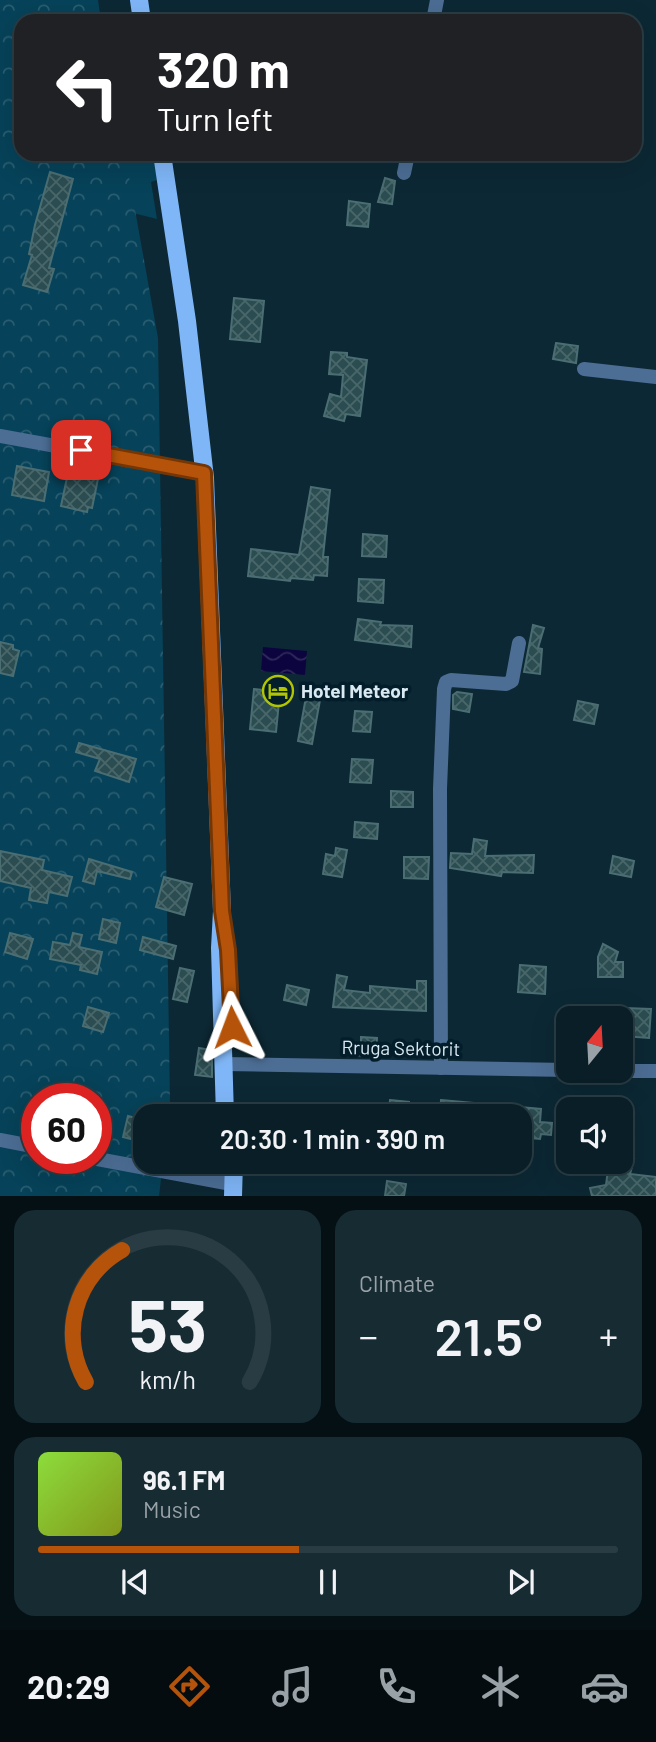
<!DOCTYPE html>
<meta charset="utf-8">
<style>
body{margin:0;font-family:Barlow,sans-serif;background:#172b33;color:#f1f3f6;height:100vh;display:flex;flex-direction:column;font-size:26px;white-space:nowrap}
*{box-sizing:border-box;margin:0}
p{font-size:23px;color:#99a2a7}
.icon{flex:none;width:38px;height:38px;fill:none;stroke:currentColor;stroke-width:2;stroke-linecap:round;stroke-linejoin:round}
.map{position:relative;height:1196px;overflow:hidden}
.panel{display:flex;flex-direction:column;gap:14px;padding:14px;background:#051015;flex:1}
.panel>*{flex:none}
.top-card{position:absolute;left:14px;top:14px;width:628px;height:147px;border-radius:21px;box-shadow:0 7px 28px #0002,0 0 0 2px #293c44;background:#202124;color:#fff;overflow:hidden}
.needle{width:46px;rotate:18deg}
.controls{position:absolute;left:556px;top:1006px;display:grid;gap:14px}
.controls a{display:grid;place-items:center;width:77px;height:77px;border-radius:14px;background:#091e27;box-shadow:0 7px 28px #0002,0 0 0 2px #293c44;font-size:35px}
.speed{position:absolute;left:21px;top:1083px;display:flex;gap:14px;font-size:35px;font-weight:700;text-align:center}
.speed>*{display:grid;place-content:center;width:91px;height:91px;border-radius:50%;background:#091e27;box-shadow:0 7px 28px #0002,0 0 0 2px #293c44;line-height:1}
.speed .limit{border:10px solid #d22;background:#fff;color:#111}
.pin{position:absolute;display:grid;place-items:center;width:60px;height:60px;color:#fff;margin:-30px;border-radius:14px;box-shadow:0 4px 10px #0006}
.me{position:absolute;width:77px;margin:-38px;rotate:357deg;stroke-linejoin:round;filter:drop-shadow(0 0 5px #0008)}
.turn{display:flex;align-items:center;gap:24px;height:147px;padding:0 28px;font-size:32px}
.turn .icon{width:91px;height:91px;stroke-width:2.5}
.turn b{display:block;font-size:49px;line-height:60px}
.big{font-size:52px;font-weight:600;line-height:1.1}
.panel .card{flex:1;display:flex;flex-direction:column;justify-content:center;gap:10px;min-width:0;padding:0 24px;border-radius:21px;background:#172b33}
.panel .dial{align-items:center;gap:0}
.dial svg{height:182px;overflow:visible;fill:none;stroke:#293c44;stroke-width:7;stroke-linecap:round;text-anchor:middle}
.dial text{fill:#f1f3f6;stroke:none}
.song{display:flex;align-items:center;gap:21px}
.cover{width:84px;height:84px;border-radius:10px;background:linear-gradient(135deg,hsl(90 70% 55%),hsl(70 70% 35%))}
.played{height:7px;border-radius:4px;background:linear-gradient(90deg,#b45309 45%,#293c44 45%)}
.keys{display:flex;justify-content:space-around;direction:ltr}
.heat{display:flex;justify-content:space-between;align-items:center;font-size:38px;direction:ltr}
.panel .tiles{flex:1;display:grid;gap:14px;grid-template-columns:1fr 1fr}
.card:last-child{grid-column:span 2}
.trip{position:absolute;left:133px;top:1104px;width:399px;height:70px;border-radius:21px;background:#091e27;box-shadow:0 7px 28px #0002,0 0 0 2px #293c44;font-weight:600;line-height:70px;text-align:center}
.menu{display:flex;height:112px;justify-content:space-around;align-items:center;background:#040c10;color:#99a2a7}
.menu .icon{width:49px;height:49px}
.menu .active{color:#b45309}
.menu b{font-size:32px;color:#f1f3f6}
.map>svg:first-child{display:block}
</style>
<div class="map">
<svg width="656" height="1196" viewBox="0 0 656 1196">
<defs>
<pattern id="park-crowns" width="20" height="18" patternUnits="userSpaceOnUse" patternTransform="scale(1.75)"><rect width="20" height="18" fill="#064259"/><path d="M2 6a3 3 0 1 1 6 0M12 15a3 3 0 1 1 6 0" fill="none" stroke="#2a5d71"/></pattern>
<pattern id="water-waves" width="16" height="10" patternUnits="userSpaceOnUse" patternTransform="scale(1.75)"><rect width="16" height="10" fill="#0b043e"/><path d="M0 5q4-4 8 0t8 0" fill="none" stroke="#2e295a"/></pattern>
<pattern id="building-cross-hatch" width="8" height="8" patternUnits="userSpaceOnUse" patternTransform="scale(1.75)"><rect width="8" height="8" fill="#2b4d52"/><path d="M0 0l8 8M0 8l8-8" fill="none" stroke="#49676b"/></pattern>
</defs>
<rect width="100%" height="100%" fill="#0c2834"/>
<!-- grass -->
<path fill="#064259" d="M0,132L21,154H153L157,180L151,182L157,219L93,203L31,197Z"/>
<!-- park -->
<path fill="url(#park-crowns)" fill-rule="evenodd" d="M0,0H98L101,21H21V154H125L158,338L170,1104L168,1116H145V1162H163L159,1196H0ZM37,1099H96V1158H37Z"/>
<!-- water -->
<path fill="url(#water-waves)" d="M263,647L307,651L305,675L261,671Z"/>
<!-- building -->
<path fill="url(#building-cross-hatch)" stroke="#4b6e73" stroke-width="2" d="M50,172L73,179L49,268L54,269L47,292L23,285L32,255L29,254L35,225Z
M385,178L395,181L392,204L378,202Z
M349,201L370,204L368,227L347,225Z
M234,298L264,301L260,342L230,339Z
M556,343L578,346L576,363L553,359Z
M331,352L347,353V357L367,360L360,416L346,414L344,421L324,416L330,394L341,397L343,375L329,374Z
M71,459L101,464L92,508L88,507L87,512L61,506Z
M17,466L49,472L44,501L12,495Z
M311,487L330,490L323,557H328L327,576L314,575L313,580L291,578L290,581L248,576L251,549L299,555Z
M363,534L387,536L386,557L362,556Z
M359,579L384,580L383,603L358,601Z
M358,619L381,622L380,625L412,626L411,647L355,640Z
M533,625L544,628L538,648L542,649L540,674L524,672Z
M0,642L13,645V649L19,651L13,676L0,673Z
M308,686L322,689L312,744L298,741Z
M254,689L280,692L276,732L250,729Z
M457,692L472,694L469,712L453,709V695Z
M578,701L598,705L594,724L574,720Z
M355,711L372,712L370,732L353,731Z
M79,743L136,759L129,782L95,771L100,759L76,752Z
M352,759L373,760L371,783L350,782Z
M391,791L413,792V807H391Z
M355,822L378,824L377,839L354,837Z
M474,839L487,841L485,856L534,855L533,873L502,872L501,876L450,868L451,853L472,854Z
M336,848L347,850L342,877L323,874L326,854L335,856Z
M0,851L44,860L42,870L72,877L67,896L49,892L47,903L29,900L31,888L0,881Z
M613,856L634,861L631,877L610,873Z
M404,857H429L428,879L404,878Z
M89,859L132,872L130,879L97,871L94,884L83,881Z
M164,877L192,884L184,915L156,907Z
M103,919L120,923L116,943L99,939Z
M10,933L33,939L27,959L5,952Z
M73,933L82,935L79,947L102,952L97,974L80,970L81,965L50,959L53,942L70,945Z
M143,937L176,946L173,959L140,950Z
M603,944L618,952L615,962H623V977H598V957Z
M520,965L546,967L545,994L518,992Z
M180,968L194,971L187,1002L173,999Z
M337,975L347,977L344,990L370,993V986L417,990V981H426V1011L333,1007Z
M287,985L309,990L306,1005L284,1000Z
M88,1007L109,1013L103,1032L83,1026Z
M624,1008L651,1009L649,1038L623,1036Z
M361,1037L377,1038L376,1057L343,1054L344,1043L361,1045Z
M199,1048L212,1050V1077L195,1075Z
M390,1100L409,1102L408,1116H388Z
M441,1100L541,1109L540,1122L552,1123L551,1135L541,1134L540,1139L520,1137L522,1116H440Z
M128,1116L140,1119L135,1140L123,1137Z
M621,1156L634,1159L630,1174L656,1177V1196H592L590,1188L606,1185L609,1162H621Z
M387,1181L406,1184L404,1196H385Z"/>
<g fill="none" stroke-linecap="round" stroke-linejoin="round">
<!-- minor -->
<path stroke="#4c6d94" stroke-width="14" d="M433,21L437,0
M404,173L408,154
M584,369L656,377
M0,436L204,473
M441,1068L440,789L444,689L446,682L451,680L506,684L512,681L519,643
M0,1140L37,1147
M92,1158L226,1183"/>
<!-- tertiary -->
<path stroke="#4c6d94" stroke-width="14" d="M224,1064L569,1070
M621,1071H656"/>
<!-- primary -->
<path stroke="#7fb6f7" stroke-width="18" d="M139,0L142,21
M162,154L187,321L205,478L222,911L220,948L225,1116
M233,1196L234,1162"/>
</g>
<g fill="none" stroke-linecap="round" stroke-linejoin="round">
<!-- route casing -->
<g stroke="#753606" stroke-width="18">
<path id="route" d="M81,450L204,473L222,911L228,950L232,1027"/>
</g>
<!-- route -->
<use href="#route" stroke="#b45309" stroke-width="12"/>
</g>
<!-- icons -->
<defs>
<g id="hotel-ring" transform="scale(1.575)"><circle r="9.5" fill="#031e2a" stroke="#b1c500" stroke-width="1.5"/><path d="M-6-4.5h1.5V1H6V5H4.5V3h-9V5H-6ZM-4 0a1.8 1.8 0 1 1 3.6 0ZM.5 0V-2.5h3Q6-2.5 6 0Z" fill="#b1c500"/></g>
</defs>
<g fill-rule="evenodd">
<use href="#hotel-ring" x="278" y="691"/>
</g>
<g text-anchor="middle" stroke-width="7" stroke-linejoin="round" paint-order="stroke">
<!-- poi labels -->
<g font-size="19" font-weight="bold" fill="#d9e9f1" stroke="#031e2a" text-anchor="start">
<text x="301" y="698">Hotel Meteor</text>
</g>
<!-- street labels -->
<g font-size="19" fill="#d9e9f1" stroke="#031e2a">
<text transform="translate(401 1048) rotate(1)" y="7">Rruga Sektorit</text>
</g>
</g>
</svg>
<div class="controls">
<a><svg class="needle" viewBox="-14 -14 28 28"><path d="M0-13l5 13h-10z" fill="#e53935"/><path d="M0 13l5-13h-10z" fill="#99a2a7"/></svg></a>
<a><svg class="icon" aria-label="sound" viewBox="0 0 24 24"><path d="M4 9h4l5-4v14l-5-4H4zM17 9q2 3 0 6"/></svg></a>
</div>
<div class="speed"><div class="limit">60</div></div>
<div class="pin" style="left:81px;top:450px;background:#d93025"><svg class="icon" aria-label="arrive" viewBox="0 0 24 24"><path d="M6 21V4h12l-3 4 3 4H6"/></svg></div>
<svg class="me" style="left:232px;top:1027px" viewBox="-20 -20 40 40"><path d="M0-17L14 15 0 8-14 15z" fill="#b45309" stroke="#fff" stroke-width="4"/></svg>
<div class="trip">20:30 · 1 min · 390 m</div>
<div class="top-card">
<div class="turn"><svg class="icon" aria-label="left" viewBox="0 0 24 24"><path d="M17 20v-9H6M10 6l-5 5 5 5"/></svg><div><b>320 m</b>Turn left</div></div>
</div>
</div>
<section class="panel">
<div class="tiles">
<div class="card dial"><svg viewBox="0 0 100 80">
<path d="M14 69A42 42 0 1 1 86 69"/>
<path d="M14 69A42 42 0 0 1 30 11" stroke="#b45309"/>
<text x="50" y="56" font-size="32" font-weight="700">53</text>
<text x="50" y="72" font-size="11">km/h</text>
</svg></div>
<div class="card"><p>Climate</p>
<div class="heat"><a>−</a><b class="big">21.5°</b><a>+</a></div>
</div>
<div class="card">
<div class="song"><i class="cover"></i><div><b>96.1 FM</b><p>Music</p></div></div>
<div class="played"></div>
<div class="keys"><svg class="icon" aria-label="previous" viewBox="0 0 24 24"><path d="M18 5L8 12l10 7zM5 5v14"/></svg><svg class="icon" aria-label="pause" viewBox="0 0 24 24"><path d="M8 5v14M16 5v14"/></svg><svg class="icon" aria-label="next" viewBox="0 0 24 24"><path d="M6 5l10 7-10 7zM19 5v14"/></svg></div>
</div>
</div>
</section>
<nav class="menu">
<b>20:29</b>
<svg class="icon active" aria-label="directions" viewBox="0 0 24 24"><path d="M12 3l9 9-9 9-9-9zM9 14v-3h6M13 9l2 2-2 2"/></svg>
<svg class="icon" aria-label="music" viewBox="0 0 24 24"><path d="M9 18V5l10-2v13"/><circle cx="6" cy="18" r="3"/><circle cx="16" cy="16" r="3"/></svg>
<svg class="icon" aria-label="phone" viewBox="0 0 24 24"><path d="M5 4h4l2 5-3 2q2 4 5 5l2-3 5 2v4C11 20 4 13 5 4z"/></svg>
<svg class="icon" aria-label="climate" viewBox="0 0 24 24"><path d="M12 3v18M4 7l16 10M4 17L20 7"/></svg>
<svg class="icon" aria-label="car" viewBox="0 0 24 24"><path d="M5 17H2v-5l4-1 3-4h7l3 4 3 1v5h-3M9 17h6M6 11h13"/><circle cx="7" cy="17" r="2"/><circle cx="17" cy="17" r="2"/></svg>
</nav>
